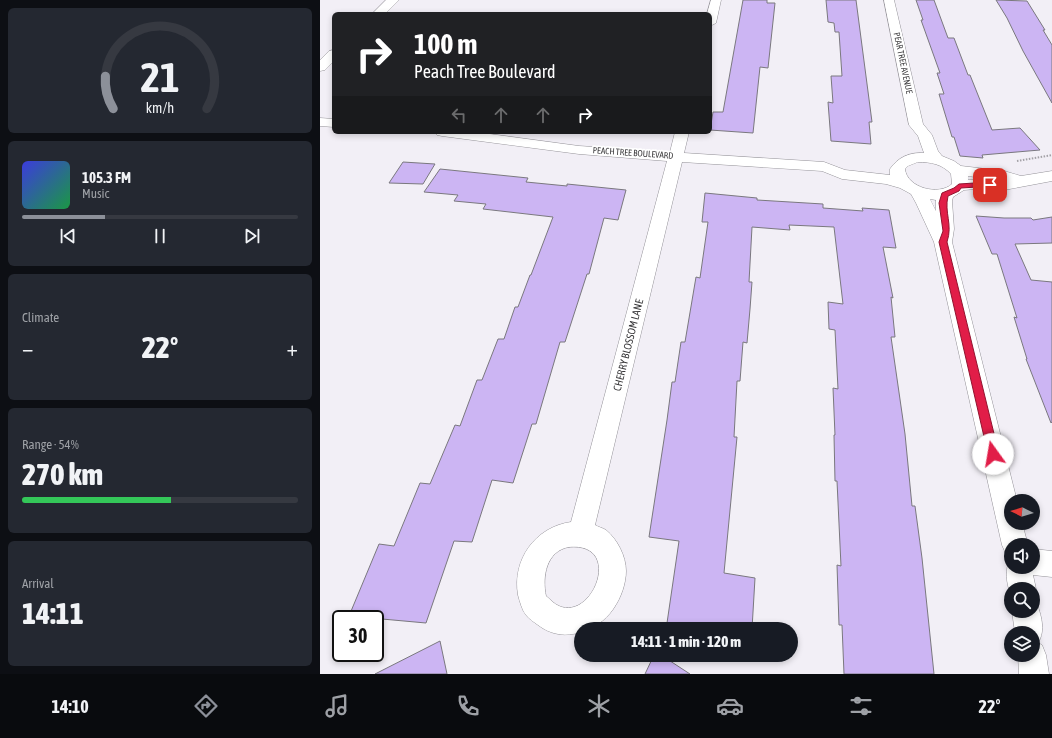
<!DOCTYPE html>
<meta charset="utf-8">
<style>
body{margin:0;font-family:"Asap Condensed",sans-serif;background:#242831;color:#f1f3f6;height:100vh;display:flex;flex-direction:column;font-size:15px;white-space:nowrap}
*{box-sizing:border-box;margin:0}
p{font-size:13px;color:#9ea1a6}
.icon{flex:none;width:22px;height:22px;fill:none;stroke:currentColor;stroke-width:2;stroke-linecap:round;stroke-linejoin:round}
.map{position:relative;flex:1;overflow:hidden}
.drawer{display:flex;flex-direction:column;gap:8px;padding:8px;background:#0d0f14;width:320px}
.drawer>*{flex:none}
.guide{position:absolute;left:12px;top:12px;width:380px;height:122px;border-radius:6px;box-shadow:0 2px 6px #0003;background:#202124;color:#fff;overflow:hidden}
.needle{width:26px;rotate:275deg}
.fabs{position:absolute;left:684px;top:494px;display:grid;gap:8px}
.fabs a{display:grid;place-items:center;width:36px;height:36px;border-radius:50%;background:#171b24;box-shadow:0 2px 6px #0003;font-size:20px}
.speed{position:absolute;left:12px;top:610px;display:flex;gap:8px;font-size:20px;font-weight:700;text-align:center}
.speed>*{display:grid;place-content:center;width:52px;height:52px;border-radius:50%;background:#171b24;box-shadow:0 2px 6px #0003;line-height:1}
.speed .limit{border:2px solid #111;border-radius:6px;background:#fff;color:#111}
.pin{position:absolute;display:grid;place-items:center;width:34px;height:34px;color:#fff;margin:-17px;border-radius:8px;box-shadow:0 2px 6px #0006}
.me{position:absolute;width:44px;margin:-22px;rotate:347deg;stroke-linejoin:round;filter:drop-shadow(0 0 3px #0008)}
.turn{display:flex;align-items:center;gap:14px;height:84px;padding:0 16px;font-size:18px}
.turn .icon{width:52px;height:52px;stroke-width:2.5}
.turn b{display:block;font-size:28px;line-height:34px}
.lanes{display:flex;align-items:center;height:38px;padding:0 16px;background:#0003;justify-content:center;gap:20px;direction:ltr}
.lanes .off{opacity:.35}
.big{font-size:30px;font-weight:800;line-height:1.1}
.drawer .card{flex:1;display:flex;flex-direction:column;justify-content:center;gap:6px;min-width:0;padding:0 14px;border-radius:6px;background:#242831}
.drawer .dial{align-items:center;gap:0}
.dial svg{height:104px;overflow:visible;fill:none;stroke:#363941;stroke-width:7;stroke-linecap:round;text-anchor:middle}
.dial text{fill:#f1f3f6;stroke:none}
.song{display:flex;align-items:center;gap:12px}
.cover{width:48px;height:48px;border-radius:6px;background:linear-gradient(135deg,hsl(240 70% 55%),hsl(140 70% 35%))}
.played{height:4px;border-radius:2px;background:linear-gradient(90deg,#8c9099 30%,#363941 30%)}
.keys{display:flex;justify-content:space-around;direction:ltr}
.heat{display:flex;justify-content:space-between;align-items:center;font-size:22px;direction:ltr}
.charge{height:6px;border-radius:3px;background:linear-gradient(90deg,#34c759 54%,#363941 0)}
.trip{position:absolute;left:254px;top:622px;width:224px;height:40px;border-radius:20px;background:#171b24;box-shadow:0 2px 6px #0003;font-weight:800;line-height:40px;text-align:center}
.tab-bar{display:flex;height:64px;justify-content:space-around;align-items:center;background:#090b0e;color:#9ea1a6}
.tab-bar .icon{width:28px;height:28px}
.tab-bar .selected{color:#8c9099}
.tab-bar b{font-size:18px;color:#f1f3f6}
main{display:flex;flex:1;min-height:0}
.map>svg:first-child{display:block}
</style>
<main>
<section class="drawer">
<div class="card dial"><svg viewBox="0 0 100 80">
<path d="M14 69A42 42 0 1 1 86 69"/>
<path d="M14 69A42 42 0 0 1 8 44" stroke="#8c9099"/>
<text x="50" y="56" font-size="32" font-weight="700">21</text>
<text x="50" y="72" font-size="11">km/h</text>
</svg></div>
<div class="card">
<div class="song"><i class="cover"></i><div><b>105.3 FM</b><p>Music</p></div></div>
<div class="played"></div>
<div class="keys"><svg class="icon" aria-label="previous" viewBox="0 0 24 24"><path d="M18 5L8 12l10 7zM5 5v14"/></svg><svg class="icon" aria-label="pause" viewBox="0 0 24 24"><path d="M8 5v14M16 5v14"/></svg><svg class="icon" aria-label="next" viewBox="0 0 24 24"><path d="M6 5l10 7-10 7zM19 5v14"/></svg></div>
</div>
<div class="card"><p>Climate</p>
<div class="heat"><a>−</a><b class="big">22°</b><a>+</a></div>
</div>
<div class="card"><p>Range · 54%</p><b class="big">270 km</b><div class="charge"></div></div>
<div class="card"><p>Arrival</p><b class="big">14:11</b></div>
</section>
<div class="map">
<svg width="732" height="674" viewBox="0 0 732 674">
<rect width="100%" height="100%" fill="#f2eff6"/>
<!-- building -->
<path fill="#ccb5f3" stroke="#7a787e" d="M423,0H447V3H455L448,68L440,67L433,133L390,130L393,112H403Z
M506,0H536L552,122H549L551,144L511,141L508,102L513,103L511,76H522L519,32H515L514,23L508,22Z
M596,0H614L628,38H634L648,75H650L672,130L700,128L720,150L662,155L663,158L640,156L634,137H632L619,94H624L617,73H620L601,20H603Z
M676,0L707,1L725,30H723L732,45V103L703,51L687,18Z
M83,162L115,164L103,184L69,183Z
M120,169L208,178L206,182L247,186V184L306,190L298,220L284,218L269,274H267L245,342H240L216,424H212L193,483L172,480L152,542L134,541L106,623L29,616L59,544L74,546L100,483L110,484L135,425L140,426L157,380H162L178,339H184L195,307H198L210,275H211L233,217L163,209L166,204L134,201L138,195L104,192Z
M385,193L437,198V200L503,204V208L543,211L542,208L569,210L576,248L563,247L573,298L571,297L575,337H571L585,434L592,506H595L602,558L614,674H524L522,625H519L517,565L521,566L517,481H515L514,435H515L513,388L518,389L515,330L509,329L508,302L523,304L514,227L469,225L470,230L432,227L429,282H432L430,309L427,343L423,342L420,381H417L414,437H417L404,573L435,578L432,629H383L347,623L359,541L329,537L347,420L352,382H355L361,342H365L376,277L380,278L388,222H382Z
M656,216L684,218H711L713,220L732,217V243L695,244L711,280L732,282V422L731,423L706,359H707L694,317L697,318L677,254H672Z
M120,641L127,674H55Z
M334,655H341L370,674H325Z"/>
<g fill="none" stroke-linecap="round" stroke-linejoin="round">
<!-- street casing -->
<g stroke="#949298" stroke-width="1">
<path id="street" d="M391,0H401L396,23L390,26V14H387Z
M564,0H574L603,124L612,135L618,151L622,156L634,161L641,166L684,171L701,176L732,171V181L684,190L656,189L644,190L633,197L632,201L634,229L632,242L697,501H691V523H702L708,545H691V556L686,554L682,545L614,242L596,203L591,194L580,188L566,184L522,179L502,171L362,162L275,525C278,527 283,528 286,530C297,539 306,556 306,571C306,595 287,629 261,629V632C246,637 231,635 218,625C214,622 209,619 206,615C202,610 200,602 198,595C192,560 215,527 251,522L347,161L259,154L122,136L117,135L115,132H155L259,146L350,152L355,132H369L364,153L504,162L525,170L570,175V169C578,157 590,152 604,153L598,136L589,125ZM598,162C611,162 622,164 631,174L632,184C619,196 587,188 585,169L588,166ZM648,176L676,180H648ZM610,199L616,200V211ZM249,547C304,542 273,621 239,606C234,604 230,599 226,596C222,577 226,551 249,547Z
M0,118L14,119V127L0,126Z
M713,549L732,551V577L713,575L716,589L713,595V589H691V595C686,583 685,570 690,558L691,557V567H713Z
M713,600L716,601C721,615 726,630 718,643L722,645L726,655L729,674H699L698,655H713V633H695L692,611H713Z"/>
</g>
<!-- secondary casing -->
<g stroke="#949298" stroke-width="1">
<path id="secondary" d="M66,0H79L65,14H52Z
M14,50V61L5,70L0,71V60L9,51Z"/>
</g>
<!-- path -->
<path stroke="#a4a2a7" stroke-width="2" stroke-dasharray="1.5 1.5" stroke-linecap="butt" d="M697,161L732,155"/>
<!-- street -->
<use href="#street" fill="#fff" fill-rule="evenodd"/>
<!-- secondary -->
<use href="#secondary" fill="#fff" fill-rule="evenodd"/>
</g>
<!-- route -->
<path fill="#e11d48" stroke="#92132f" d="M670,182L673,183V186L641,188L639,191L628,196C624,213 633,224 627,242L679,454L677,458L673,459L670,458L668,454L619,242L623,231L619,203L622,193L634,188L639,184Z"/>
<g text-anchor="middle" stroke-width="3.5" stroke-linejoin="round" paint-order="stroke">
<!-- far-street labels -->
<g font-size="9" fill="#3a393b" stroke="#fff">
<text transform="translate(583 63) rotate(78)" y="3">PEAR TREE AVENUE</text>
<text transform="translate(313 153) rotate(4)" y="3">PEACH TREE BOULEVARD</text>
</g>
<!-- street labels -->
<g font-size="11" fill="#3a393b" stroke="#fff">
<text transform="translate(308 345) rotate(-76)" y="4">CHERRY BLOSSOM LANE</text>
</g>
</g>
</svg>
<div class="fabs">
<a><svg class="needle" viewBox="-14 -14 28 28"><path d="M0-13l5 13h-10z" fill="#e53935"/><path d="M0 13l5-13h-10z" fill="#9ea1a6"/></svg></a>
<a><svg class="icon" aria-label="sound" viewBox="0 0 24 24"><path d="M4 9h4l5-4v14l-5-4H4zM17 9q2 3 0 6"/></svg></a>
<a><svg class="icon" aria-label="search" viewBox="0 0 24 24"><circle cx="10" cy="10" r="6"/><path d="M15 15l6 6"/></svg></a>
<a><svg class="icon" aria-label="layers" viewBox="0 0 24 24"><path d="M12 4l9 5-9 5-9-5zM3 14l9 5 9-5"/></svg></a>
</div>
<div class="speed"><div class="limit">30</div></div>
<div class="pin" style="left:670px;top:185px;background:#d93025"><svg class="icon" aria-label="arrive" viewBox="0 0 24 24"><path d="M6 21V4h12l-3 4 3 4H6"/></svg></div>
<svg class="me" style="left:673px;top:454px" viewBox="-20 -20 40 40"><circle r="19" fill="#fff"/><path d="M0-13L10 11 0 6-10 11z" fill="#e11d48"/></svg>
<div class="trip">14:11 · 1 min · 120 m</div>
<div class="guide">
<div class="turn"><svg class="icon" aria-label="right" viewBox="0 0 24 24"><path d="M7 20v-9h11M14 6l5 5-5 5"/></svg><div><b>100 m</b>Peach Tree Boulevard</div></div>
<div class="lanes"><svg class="icon off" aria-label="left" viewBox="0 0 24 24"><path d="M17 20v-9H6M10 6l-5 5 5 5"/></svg><svg class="icon off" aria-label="ahead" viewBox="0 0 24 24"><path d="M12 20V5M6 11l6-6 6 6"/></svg><svg class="icon off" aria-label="ahead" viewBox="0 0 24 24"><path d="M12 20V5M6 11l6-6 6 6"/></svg><svg class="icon" aria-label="right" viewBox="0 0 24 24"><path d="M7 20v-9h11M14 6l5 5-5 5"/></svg></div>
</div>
</div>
</main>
<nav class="tab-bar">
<b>14:10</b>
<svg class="icon selected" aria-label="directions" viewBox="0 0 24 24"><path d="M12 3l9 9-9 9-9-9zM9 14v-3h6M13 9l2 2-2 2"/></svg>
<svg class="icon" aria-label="music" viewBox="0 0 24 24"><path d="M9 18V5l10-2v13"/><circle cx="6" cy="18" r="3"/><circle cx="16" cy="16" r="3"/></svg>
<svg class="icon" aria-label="phone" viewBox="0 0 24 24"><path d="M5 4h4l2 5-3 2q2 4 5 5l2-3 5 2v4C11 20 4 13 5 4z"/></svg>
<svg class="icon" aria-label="climate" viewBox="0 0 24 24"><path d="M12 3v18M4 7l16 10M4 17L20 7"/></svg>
<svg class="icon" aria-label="car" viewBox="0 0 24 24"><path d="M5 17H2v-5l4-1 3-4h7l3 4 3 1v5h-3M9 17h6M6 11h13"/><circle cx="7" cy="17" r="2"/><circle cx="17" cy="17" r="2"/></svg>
<svg class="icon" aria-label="filters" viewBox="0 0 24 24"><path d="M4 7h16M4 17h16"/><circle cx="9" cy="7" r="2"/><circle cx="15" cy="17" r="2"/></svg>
<b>22°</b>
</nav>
